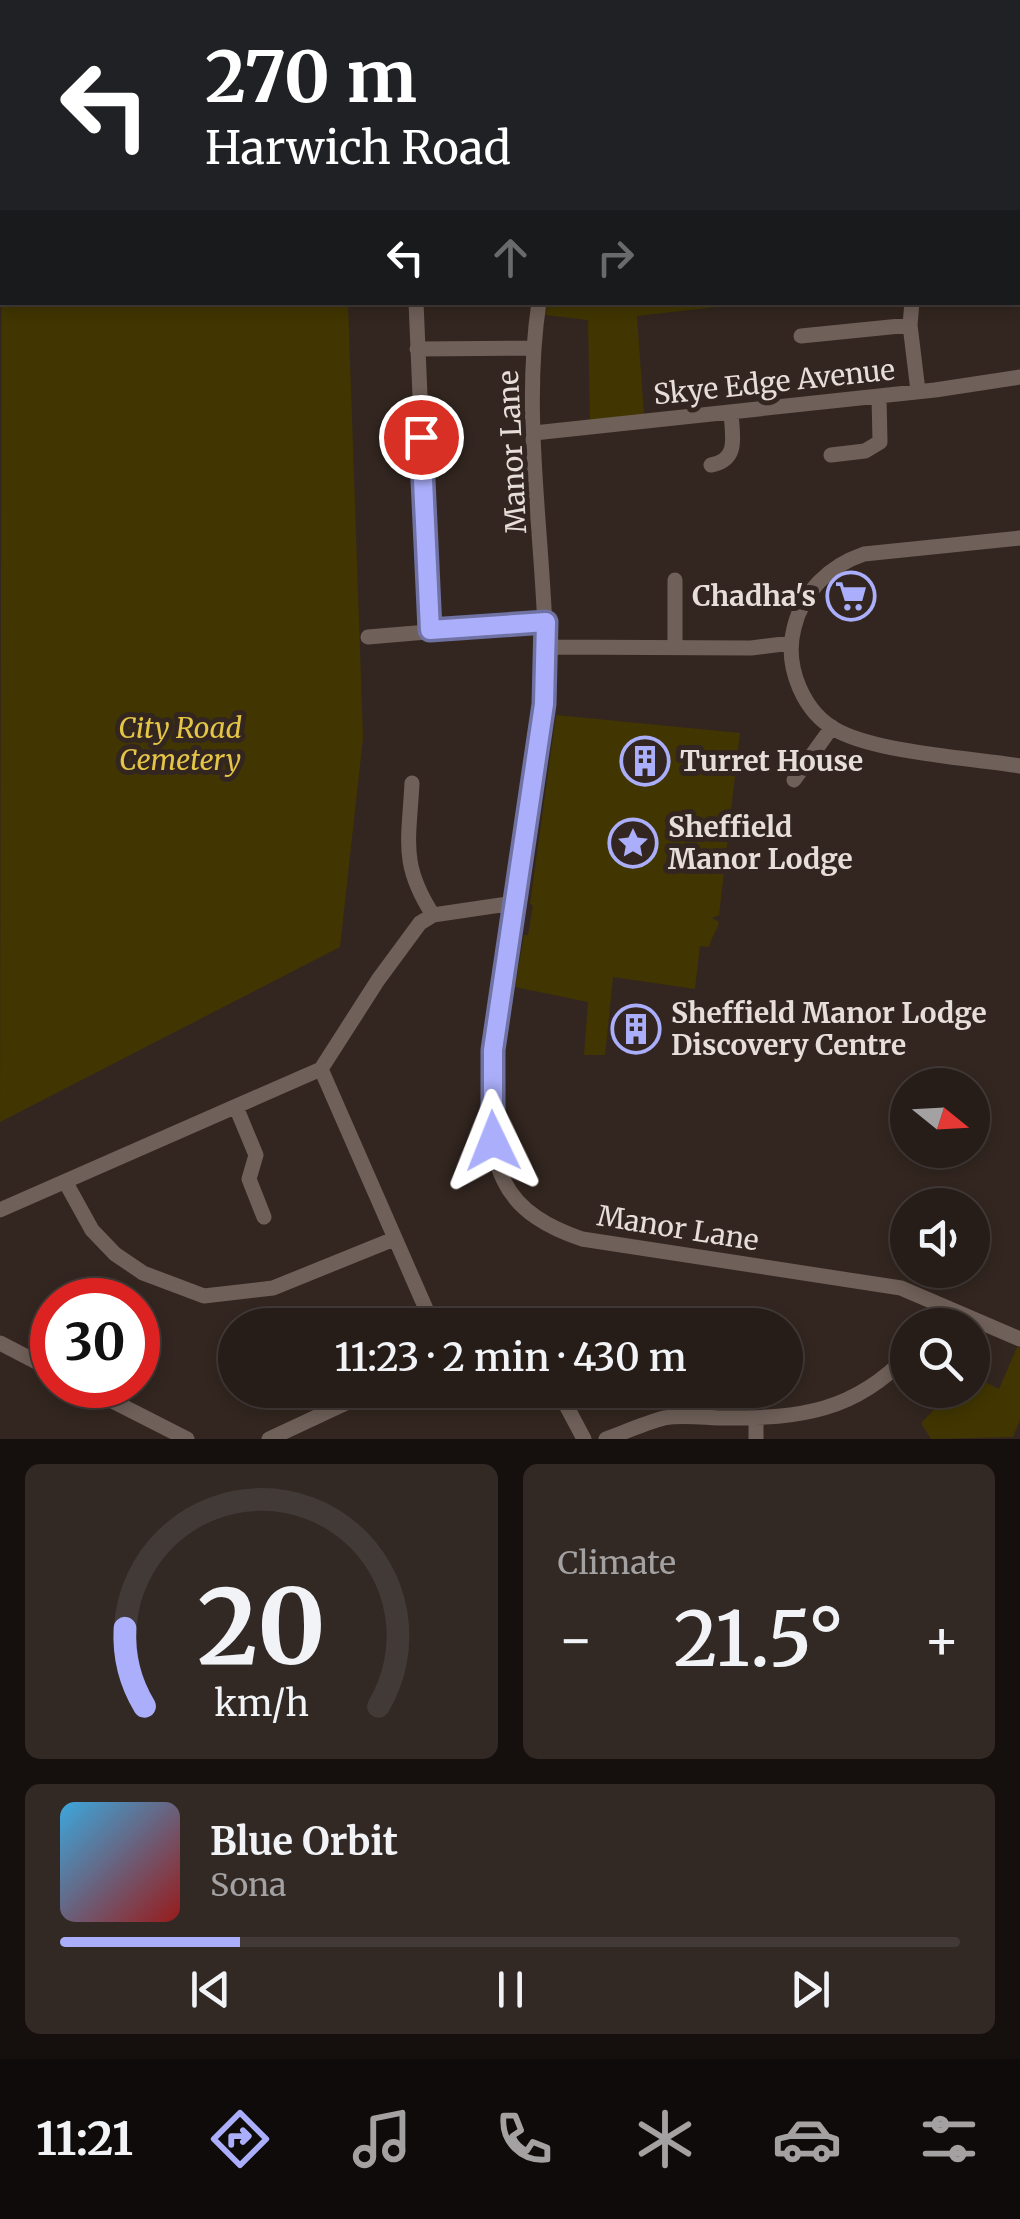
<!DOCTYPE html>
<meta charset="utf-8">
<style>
body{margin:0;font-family:Merriweather,serif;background:#322925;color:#f1f3f6;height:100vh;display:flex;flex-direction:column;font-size:38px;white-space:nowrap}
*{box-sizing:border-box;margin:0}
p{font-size:32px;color:#a4a1a2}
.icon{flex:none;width:55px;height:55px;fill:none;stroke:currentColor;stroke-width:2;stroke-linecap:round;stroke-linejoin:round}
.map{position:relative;height:1439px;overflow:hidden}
.panel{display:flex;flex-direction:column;gap:25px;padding:25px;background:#150f0d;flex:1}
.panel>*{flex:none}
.hud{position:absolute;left:0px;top:0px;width:1020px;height:305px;box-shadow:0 5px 15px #0003,0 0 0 2px #423a37;background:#202124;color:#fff;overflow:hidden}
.needle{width:65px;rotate:108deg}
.tools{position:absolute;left:890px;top:1068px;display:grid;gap:20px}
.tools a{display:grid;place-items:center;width:100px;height:100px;border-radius:50%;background:#261c18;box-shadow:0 5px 15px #0003,0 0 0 2px #423a37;font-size:50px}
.speed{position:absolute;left:30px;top:1278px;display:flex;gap:20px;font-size:50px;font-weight:700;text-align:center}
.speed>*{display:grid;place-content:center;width:130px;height:130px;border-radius:50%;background:#261c18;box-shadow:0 5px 15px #0003,0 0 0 2px #423a37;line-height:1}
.speed .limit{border:15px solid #d22;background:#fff;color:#111}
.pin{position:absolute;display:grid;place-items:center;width:85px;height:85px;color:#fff;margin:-42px;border:5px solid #fff;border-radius:50%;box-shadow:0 2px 10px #0007}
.me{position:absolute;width:110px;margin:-55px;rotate:358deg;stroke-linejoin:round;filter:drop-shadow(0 0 8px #0008)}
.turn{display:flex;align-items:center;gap:35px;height:210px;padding:0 40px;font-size:45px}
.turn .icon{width:130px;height:130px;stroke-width:2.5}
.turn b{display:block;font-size:70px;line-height:85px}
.lanes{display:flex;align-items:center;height:95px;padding:0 40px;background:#0003;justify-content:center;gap:50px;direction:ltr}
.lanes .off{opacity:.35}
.big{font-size:75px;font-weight:600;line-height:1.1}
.panel .card{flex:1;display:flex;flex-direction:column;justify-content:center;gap:15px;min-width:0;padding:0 35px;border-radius:15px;background:#322925}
.panel .dial{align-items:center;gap:0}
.dial svg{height:260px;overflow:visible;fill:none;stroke:#423a37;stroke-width:7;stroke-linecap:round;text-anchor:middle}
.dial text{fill:#f1f3f6;stroke:none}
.song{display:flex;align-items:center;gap:30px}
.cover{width:120px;height:120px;border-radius:15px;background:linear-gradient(135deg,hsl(200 70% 55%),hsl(0 70% 35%))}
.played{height:10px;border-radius:5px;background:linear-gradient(90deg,#abaffb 20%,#423a37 20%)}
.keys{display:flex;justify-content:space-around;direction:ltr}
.heat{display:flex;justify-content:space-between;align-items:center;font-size:55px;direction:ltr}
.panel .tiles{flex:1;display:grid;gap:25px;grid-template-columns:1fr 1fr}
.card:last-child{grid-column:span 2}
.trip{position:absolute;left:218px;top:1308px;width:585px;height:100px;border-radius:50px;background:#261c18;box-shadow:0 5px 15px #0003,0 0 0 2px #423a37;font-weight:600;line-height:100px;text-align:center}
.tab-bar{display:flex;height:160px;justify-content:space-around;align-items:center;background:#0f0b0a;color:#a4a1a2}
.tab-bar .icon{width:70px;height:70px}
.tab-bar .selected{color:#abaffb}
.tab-bar b{font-size:45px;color:#f1f3f6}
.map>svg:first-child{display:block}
</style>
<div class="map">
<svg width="1020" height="1439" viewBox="0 0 1020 1439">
<rect width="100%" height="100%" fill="#332620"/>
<!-- green -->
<path fill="#413601" d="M60,0H337V2H48Z
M2,12V302L348,303L363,738L340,947L0,1122Z
M548,303H752L637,316L644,416L590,422L588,320L545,315Z
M556,715L740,733L719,915L712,918L719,922C717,931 711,937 709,947L700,946L695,989L613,977L605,1055H584L588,1002L515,987L524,935H528L533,905L530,904Z
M1017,1347L1020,1348V1420L1013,1437L931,1439L921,1423L953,1390H972L973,1376L999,1389Z"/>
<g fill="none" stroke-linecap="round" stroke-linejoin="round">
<!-- minor -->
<path stroke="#6f6059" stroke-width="15" d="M407,0V2
M599,2V0
M1018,252L1020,250
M416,302L430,630
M539,302C519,435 551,570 545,704C534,769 524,835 514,901C503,975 470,1112 504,1181C519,1212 550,1228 582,1239L901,1288L1020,1339
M912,302L910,325L918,391
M801,336L910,325
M417,349L532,348
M534,433L935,390L1020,377
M831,455L865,451L880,442L879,396
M711,465C740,460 732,435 731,412
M1020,538L864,554C829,566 803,591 794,628C784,666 803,714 840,732C883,753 970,758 1020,766
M368,637L546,622
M547,647L751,648L791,643
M675,648V580
M794,780L832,727
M412,783C409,841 400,864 433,915
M321,1069L433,1325
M236,1107L256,1155L249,1179L264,1217
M66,1183L92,1230L115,1254L143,1273L204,1296L273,1288L394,1239
M0,1210L321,1069L378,980L420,923L433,915L514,903
M928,1325L937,1304
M0,1343L52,1370
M81,1385L187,1439
M558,1390L584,1439
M269,1439L374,1390
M606,1439C625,1432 645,1423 664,1418C683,1414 707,1418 726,1418C800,1418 854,1412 908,1355
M756,1439V1418"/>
</g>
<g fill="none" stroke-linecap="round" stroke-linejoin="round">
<!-- route casing -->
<g stroke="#6f72a3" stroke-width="25">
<path id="route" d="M421,437L430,630L546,622L544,704L493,1050V1141"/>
</g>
<!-- route -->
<use href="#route" stroke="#abaffb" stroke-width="18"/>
</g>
<!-- icons -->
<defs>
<g id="supermarket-ring" transform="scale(2.5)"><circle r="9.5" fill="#332620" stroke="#abaffb" stroke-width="1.5"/><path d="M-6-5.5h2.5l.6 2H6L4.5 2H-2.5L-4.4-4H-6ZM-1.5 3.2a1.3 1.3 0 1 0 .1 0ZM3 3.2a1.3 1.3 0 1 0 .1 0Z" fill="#abaffb"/></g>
<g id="building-ring" transform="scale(2.5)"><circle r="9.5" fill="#332620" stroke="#abaffb" stroke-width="1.5"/><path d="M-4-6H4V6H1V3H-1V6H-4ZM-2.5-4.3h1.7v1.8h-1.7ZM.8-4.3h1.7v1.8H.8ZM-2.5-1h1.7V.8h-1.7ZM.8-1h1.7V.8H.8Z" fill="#abaffb"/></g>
<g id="sight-ring" transform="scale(2.5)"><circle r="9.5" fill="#332620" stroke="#abaffb" stroke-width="1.5"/><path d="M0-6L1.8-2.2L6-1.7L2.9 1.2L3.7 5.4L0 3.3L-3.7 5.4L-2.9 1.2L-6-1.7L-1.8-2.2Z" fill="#abaffb"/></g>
</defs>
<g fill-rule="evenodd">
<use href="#supermarket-ring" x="851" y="596"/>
<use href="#building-ring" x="645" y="761"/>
<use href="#sight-ring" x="633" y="843"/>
<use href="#building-ring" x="636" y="1029"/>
</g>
<g text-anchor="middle" stroke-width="10" stroke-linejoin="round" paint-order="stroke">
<!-- street labels -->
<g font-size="28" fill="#e7deda" stroke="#332620">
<text transform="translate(774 382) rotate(-6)" y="10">Skye Edge Avenue</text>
<text transform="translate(512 452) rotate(-93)" y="10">Manor Lane</text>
<text transform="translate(678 1228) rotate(9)" y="10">Manor Lane</text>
</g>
<!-- poi labels -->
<g font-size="28" font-weight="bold" fill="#e7deda" stroke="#332620" text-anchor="start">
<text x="816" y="606" text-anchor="end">Chadha's</text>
<text x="680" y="771">Turret House</text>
<text x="668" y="837">Sheffield<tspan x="668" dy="32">Manor Lodge</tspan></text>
<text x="671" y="1023">Sheffield Manor Lodge<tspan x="671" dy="32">Discovery Centre</tspan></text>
</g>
<!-- park labels -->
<g font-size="28" font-style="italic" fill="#e4c546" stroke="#332620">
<text x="180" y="738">City Road<tspan x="180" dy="32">Cemetery</tspan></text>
</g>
</g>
</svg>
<div class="tools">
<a><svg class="needle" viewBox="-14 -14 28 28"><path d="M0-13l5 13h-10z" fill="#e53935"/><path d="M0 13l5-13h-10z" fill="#a4a1a2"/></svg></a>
<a><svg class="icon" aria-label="sound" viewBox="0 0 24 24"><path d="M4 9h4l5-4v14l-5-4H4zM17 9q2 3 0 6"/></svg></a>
<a><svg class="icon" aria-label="search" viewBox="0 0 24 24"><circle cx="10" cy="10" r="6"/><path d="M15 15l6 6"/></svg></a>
</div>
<div class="speed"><div class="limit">30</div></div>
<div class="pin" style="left:421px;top:437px;background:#d93025"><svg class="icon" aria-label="arrive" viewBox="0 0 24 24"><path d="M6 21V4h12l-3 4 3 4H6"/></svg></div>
<svg class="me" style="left:493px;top:1141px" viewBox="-20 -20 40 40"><path d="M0-17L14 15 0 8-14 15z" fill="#abaffb" stroke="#fff" stroke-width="4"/></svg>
<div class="trip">11:23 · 2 min · 430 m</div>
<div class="hud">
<div class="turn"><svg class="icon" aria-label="left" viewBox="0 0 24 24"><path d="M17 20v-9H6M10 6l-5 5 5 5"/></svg><div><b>270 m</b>Harwich Road</div></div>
<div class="lanes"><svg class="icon" aria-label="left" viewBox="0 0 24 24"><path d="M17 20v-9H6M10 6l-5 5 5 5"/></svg><svg class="icon off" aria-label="ahead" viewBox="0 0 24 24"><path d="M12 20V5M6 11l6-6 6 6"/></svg><svg class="icon off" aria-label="right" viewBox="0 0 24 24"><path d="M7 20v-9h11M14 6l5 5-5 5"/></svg></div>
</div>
</div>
<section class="panel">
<div class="tiles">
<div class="card dial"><svg viewBox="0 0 100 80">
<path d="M14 69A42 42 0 1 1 86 69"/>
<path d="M14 69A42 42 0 0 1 8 45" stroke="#abaffb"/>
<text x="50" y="56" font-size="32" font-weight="700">20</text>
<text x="50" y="72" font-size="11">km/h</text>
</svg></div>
<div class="card"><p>Climate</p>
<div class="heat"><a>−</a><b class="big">21.5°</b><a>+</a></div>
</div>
<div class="card">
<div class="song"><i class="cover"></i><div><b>Blue Orbit</b><p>Sona</p></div></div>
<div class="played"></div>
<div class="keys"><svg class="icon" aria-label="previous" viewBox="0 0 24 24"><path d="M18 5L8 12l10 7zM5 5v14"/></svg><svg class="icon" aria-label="pause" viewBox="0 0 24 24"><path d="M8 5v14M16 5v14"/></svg><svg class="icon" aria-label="next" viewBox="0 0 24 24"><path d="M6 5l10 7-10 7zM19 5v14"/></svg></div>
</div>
</div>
</section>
<nav class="tab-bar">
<b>11:21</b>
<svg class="icon selected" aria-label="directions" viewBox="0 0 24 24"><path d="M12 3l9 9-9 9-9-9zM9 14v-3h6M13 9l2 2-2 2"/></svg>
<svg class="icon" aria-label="music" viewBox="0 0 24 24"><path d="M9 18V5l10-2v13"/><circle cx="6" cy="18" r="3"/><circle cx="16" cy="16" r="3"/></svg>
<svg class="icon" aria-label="phone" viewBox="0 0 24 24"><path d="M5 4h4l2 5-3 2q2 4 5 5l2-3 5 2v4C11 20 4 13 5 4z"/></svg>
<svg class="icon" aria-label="climate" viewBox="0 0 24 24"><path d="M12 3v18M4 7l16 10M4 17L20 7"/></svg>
<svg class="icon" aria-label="car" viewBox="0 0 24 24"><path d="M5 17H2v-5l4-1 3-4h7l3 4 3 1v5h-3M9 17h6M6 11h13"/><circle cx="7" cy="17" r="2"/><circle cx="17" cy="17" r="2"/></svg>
<svg class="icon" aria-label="filters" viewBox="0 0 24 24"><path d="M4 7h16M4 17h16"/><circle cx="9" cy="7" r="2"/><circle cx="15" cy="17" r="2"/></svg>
</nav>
